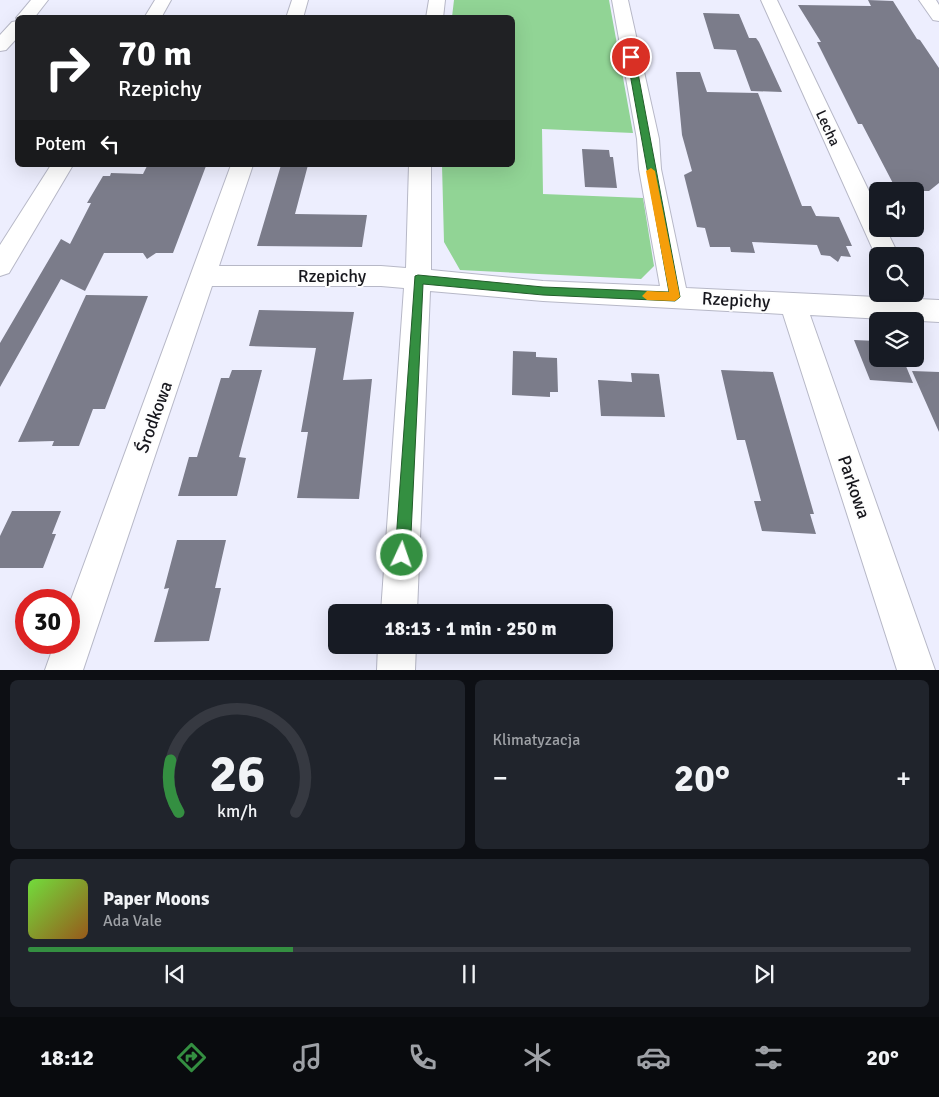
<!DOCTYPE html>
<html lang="pl">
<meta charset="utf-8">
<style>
body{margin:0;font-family:Signika,sans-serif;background:#20242c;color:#f1f3f6;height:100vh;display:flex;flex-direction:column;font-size:19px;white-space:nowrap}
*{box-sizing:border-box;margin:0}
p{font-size:16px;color:#9ea1a6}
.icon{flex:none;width:28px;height:28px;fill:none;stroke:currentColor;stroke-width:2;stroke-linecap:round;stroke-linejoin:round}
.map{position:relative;height:670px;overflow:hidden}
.drawer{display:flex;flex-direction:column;gap:10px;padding:10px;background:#0d0f14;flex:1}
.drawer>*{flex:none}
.banner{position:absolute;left:15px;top:15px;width:500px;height:152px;border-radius:8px;box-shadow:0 5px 20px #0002;background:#202124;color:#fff;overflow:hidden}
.controls{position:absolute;left:869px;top:182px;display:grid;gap:10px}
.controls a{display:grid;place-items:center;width:55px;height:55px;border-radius:8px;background:#171b24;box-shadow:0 5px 20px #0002;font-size:25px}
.speed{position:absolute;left:15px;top:589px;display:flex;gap:10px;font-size:25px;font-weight:700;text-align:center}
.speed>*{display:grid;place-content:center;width:65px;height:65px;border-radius:50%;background:#171b24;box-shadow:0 5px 20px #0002;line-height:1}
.speed .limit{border:8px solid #d22;background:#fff;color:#111}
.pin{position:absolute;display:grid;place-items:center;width:42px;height:42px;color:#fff;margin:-21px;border:2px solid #fff;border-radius:50%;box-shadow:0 1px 5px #0007}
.me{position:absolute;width:55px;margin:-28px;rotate:3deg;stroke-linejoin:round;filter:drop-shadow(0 0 4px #0008)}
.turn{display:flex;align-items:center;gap:18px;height:105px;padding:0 20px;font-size:22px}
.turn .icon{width:65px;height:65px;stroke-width:2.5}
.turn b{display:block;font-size:35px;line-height:42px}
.then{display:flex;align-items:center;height:48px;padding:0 20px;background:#0003;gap:10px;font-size:19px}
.big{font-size:38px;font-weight:800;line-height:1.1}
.drawer .tile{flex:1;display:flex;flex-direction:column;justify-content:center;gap:8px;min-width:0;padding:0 18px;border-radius:8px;background:#20242c}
.drawer .dial{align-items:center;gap:0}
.dial svg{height:130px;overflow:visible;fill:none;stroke:#363941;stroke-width:7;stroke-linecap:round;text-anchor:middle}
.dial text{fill:#f1f3f6;stroke:none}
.song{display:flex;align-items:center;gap:15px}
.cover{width:60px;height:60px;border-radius:8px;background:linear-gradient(135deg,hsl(100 70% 55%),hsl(30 70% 35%))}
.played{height:5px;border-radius:2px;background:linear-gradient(90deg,#348f41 30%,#363941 30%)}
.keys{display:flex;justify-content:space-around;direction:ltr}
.heat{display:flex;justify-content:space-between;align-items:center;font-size:28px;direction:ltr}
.drawer .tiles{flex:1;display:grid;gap:10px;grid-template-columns:1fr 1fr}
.tile:last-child{grid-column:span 2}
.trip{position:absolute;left:328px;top:604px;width:285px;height:50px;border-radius:8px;background:#171b24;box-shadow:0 5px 20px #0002;font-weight:800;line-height:50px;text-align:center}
.menu{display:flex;height:80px;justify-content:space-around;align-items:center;background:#090b0e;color:#9ea1a6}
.menu .icon{width:35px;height:35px}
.menu .current{color:#348f41}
.menu b{font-size:22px;color:#f1f3f6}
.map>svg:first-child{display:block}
</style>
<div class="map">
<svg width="939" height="670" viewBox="0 0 939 670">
<rect width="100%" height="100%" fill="#edeefe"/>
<!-- green -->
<path fill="#91d495" d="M454,0H609L633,133L542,129L543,194L643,198L654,266L641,279L460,270L444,242L442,165H512V18L452,17Z"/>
<!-- building -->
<path fill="#7b7c8a" d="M868,0L893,1L917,39L920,40L939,68V183L929,191H897L862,124H858L817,42H821L798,5L871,6Z
M703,13L739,14L749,38H756L759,42L782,92L751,91L736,50L714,49Z
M676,72H700L707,92L758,93L802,206H811L816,216L839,217L852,246H846L851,257L841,256L838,262L830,256L821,255L817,245L752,242L755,253L731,252L730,247H710L705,228L697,227L684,175L692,171L682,135Z
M582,149L609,150L610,157H613L617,188L585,187Z
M199,165L206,166L173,253H156L147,259L143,253H104L85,291L61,279L0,387V343L61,239L70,244L91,203H87L103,176H110L111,173L143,174L147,166Z
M281,165H308L295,214L367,215L362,247L257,246Z
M86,295L148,296L105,409H93L79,446H52L54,441L18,442Z
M259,310L354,312L343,380L372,379L359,499L297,498L308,432H301L316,348L249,346Z
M854,340L877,341L878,359H903L913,383L870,380Z
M513,351L536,352V357L557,358L558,392H550V397L512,395Z
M232,370H262L239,457L246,458L237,496H178L189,457H197L221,378H229Z
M721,370L773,372L814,514H810L816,534L762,531L754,501H761L745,440H737Z
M912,371L939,372V432Z
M631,373L659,374L665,417L601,416L598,380L632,382Z
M12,511H61L52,534H56L43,568H0V536Z
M177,540H226L215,588H221L209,641L154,642L169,588L164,589Z"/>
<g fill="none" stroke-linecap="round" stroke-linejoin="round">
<!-- minor casing -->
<g stroke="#b7b8c7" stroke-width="2">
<path id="minor" d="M31,0H48L34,18H18V20L16,18Z
M155,0H171L161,18H144Z
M292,0H308L303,18H286Z
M429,0H445L443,18H426Z
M612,0H628L659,139L661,169L686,288L939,300V322L810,315L935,670H897L783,314L543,301L430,291L417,612H381L404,288L381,286H212L83,670H45L55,642H69V605L231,165H253L219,266H381L406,268L409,165H431V270L543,281L660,286L639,169L637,139Z
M761,0H777L878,210V229H886L899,256H878V261Z
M919,0H936L939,5V21L933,20Z
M18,21V37L6,50L0,51V35L12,22Z
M51,165H73L9,273L0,276V245Z
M378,645H416L415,670H377Z"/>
</g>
<!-- minor -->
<use href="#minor" fill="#fff" fill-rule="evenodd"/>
</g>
<!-- route -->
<path fill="#348f41" stroke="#225d2a" d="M631,55L635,57L680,297L675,301L543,295L423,284L410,555L408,560L402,562L397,560L395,555L415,276L418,275L543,287L669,292L627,57Z"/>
<!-- slow -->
<path fill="#f59e0b" d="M651,168L655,171L680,297L675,301L647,300L642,296L647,291L669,292L646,171Z"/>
<g text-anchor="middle" stroke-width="4" stroke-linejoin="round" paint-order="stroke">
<!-- far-street labels -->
<g font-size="15" fill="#17171d" stroke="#fdfdfd">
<text transform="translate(828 128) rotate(65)" y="5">Lecha</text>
</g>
<!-- street labels -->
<g font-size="18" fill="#17171d" stroke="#fdfdfd">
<text x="332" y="282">Rzepichy</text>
<text transform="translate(736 300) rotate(3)" y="6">Rzepichy</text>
<text transform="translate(154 417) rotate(-70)" y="6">Środkowa</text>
<text transform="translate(854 487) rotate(71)" y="6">Parkowa</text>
</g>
</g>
</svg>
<div class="controls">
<a><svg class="icon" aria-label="sound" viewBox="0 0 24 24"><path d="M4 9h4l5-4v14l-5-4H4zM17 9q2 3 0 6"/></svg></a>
<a><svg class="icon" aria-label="search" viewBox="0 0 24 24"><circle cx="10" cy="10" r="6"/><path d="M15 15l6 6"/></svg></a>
<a><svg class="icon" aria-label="layers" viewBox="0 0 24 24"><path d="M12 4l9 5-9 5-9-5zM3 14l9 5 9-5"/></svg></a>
</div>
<div class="speed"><div class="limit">30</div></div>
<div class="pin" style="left:631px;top:57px;background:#d93025"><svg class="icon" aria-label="arrive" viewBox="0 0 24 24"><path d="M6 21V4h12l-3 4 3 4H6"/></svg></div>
<svg class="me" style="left:402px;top:555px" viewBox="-20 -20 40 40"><circle r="17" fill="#348f41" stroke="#fff" stroke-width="3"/><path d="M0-11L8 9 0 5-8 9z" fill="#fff"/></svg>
<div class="trip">18:13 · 1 min · 250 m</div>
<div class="banner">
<div class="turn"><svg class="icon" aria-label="right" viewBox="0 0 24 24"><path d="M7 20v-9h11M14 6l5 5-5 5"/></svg><div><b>70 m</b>Rzepichy</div></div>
<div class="then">Potem<svg class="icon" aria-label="left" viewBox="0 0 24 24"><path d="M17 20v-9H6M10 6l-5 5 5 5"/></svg></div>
</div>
</div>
<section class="drawer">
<div class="tiles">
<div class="tile dial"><svg viewBox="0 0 100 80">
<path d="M14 69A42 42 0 1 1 86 69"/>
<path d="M14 69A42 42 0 0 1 9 37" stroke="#348f41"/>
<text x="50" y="56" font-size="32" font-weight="700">26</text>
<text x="50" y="72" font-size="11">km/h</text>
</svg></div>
<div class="tile"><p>Klimatyzacja</p>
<div class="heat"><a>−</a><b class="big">20°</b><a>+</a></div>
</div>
<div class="tile">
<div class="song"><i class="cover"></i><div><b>Paper Moons</b><p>Ada Vale</p></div></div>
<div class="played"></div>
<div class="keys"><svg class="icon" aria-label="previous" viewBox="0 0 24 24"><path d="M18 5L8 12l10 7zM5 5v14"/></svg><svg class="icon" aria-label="pause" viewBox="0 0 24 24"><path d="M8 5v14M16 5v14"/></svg><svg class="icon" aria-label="next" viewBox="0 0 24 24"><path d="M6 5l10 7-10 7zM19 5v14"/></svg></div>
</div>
</div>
</section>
<nav class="menu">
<b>18:12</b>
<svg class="icon current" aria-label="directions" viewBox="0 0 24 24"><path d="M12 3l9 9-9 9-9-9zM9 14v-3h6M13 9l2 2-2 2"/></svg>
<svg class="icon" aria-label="music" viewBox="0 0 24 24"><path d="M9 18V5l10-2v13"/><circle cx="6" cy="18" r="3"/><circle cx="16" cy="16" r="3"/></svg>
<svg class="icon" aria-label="phone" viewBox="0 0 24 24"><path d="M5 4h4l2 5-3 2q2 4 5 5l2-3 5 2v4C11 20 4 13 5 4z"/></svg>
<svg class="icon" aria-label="climate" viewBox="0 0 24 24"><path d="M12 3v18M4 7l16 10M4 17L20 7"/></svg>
<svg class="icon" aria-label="car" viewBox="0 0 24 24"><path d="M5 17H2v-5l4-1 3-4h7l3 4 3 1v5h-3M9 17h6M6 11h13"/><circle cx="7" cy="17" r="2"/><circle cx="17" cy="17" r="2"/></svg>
<svg class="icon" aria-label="filters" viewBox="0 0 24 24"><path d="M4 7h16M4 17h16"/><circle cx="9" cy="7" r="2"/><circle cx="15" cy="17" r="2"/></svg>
<b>20°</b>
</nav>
